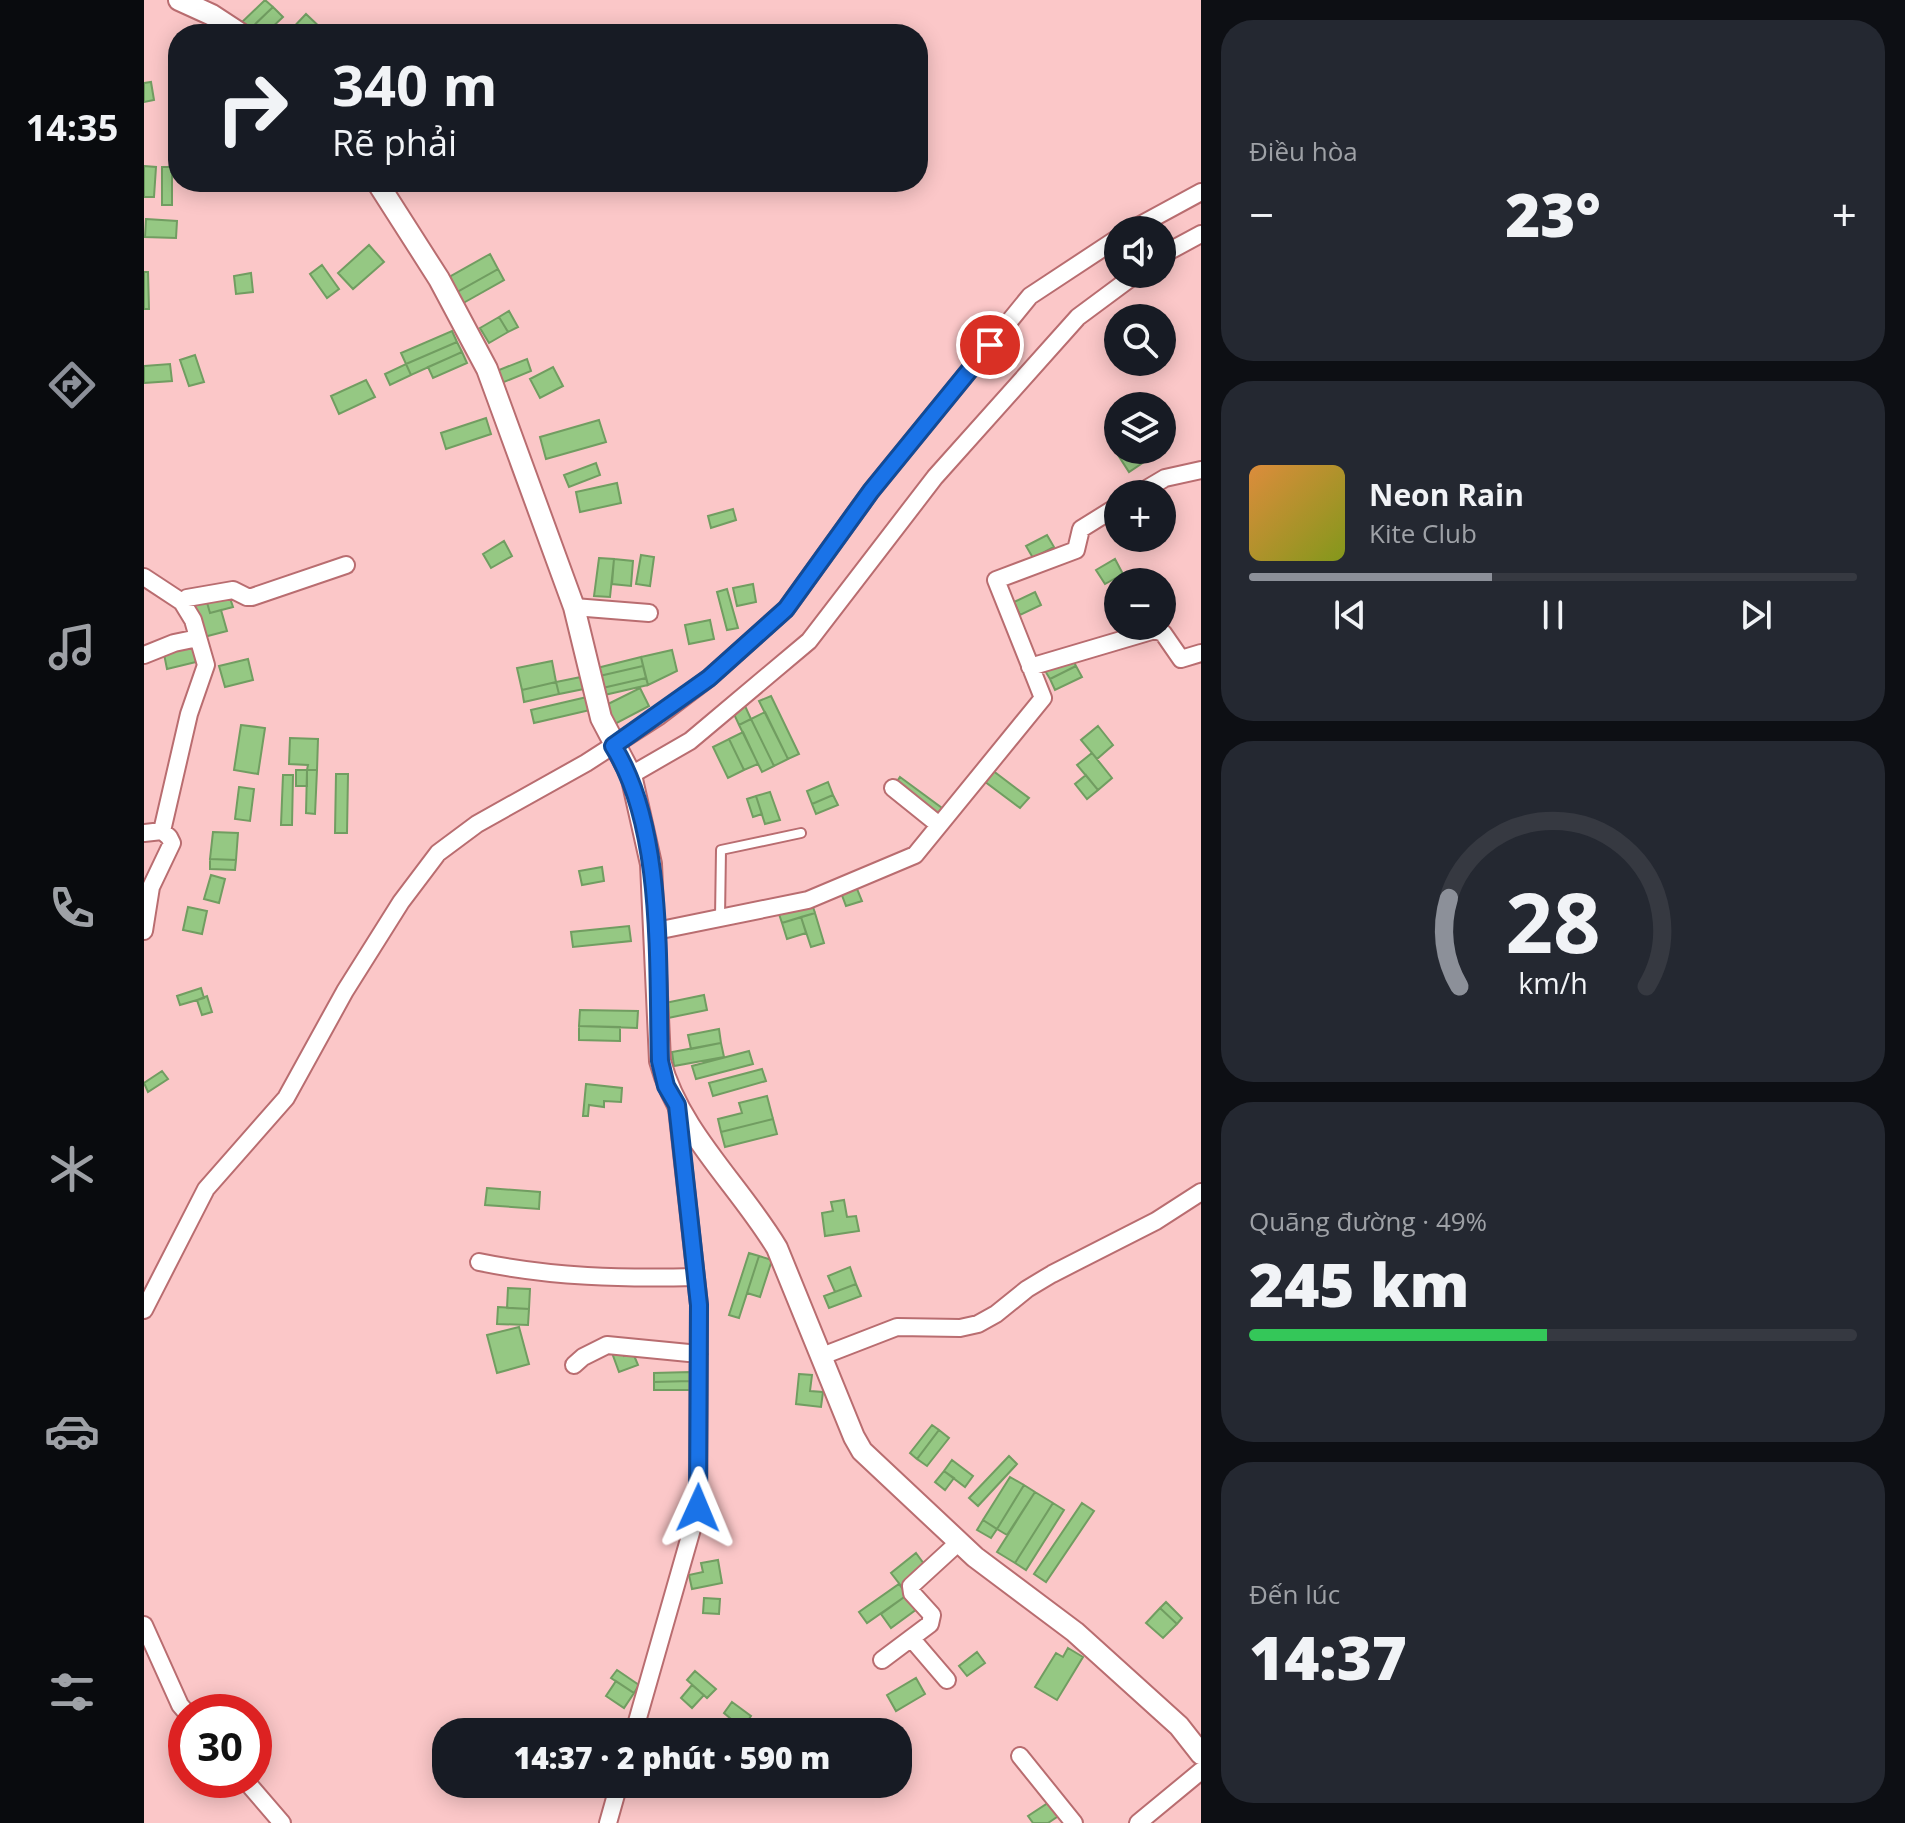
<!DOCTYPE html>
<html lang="vi">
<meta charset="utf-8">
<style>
body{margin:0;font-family:"Open Sans",sans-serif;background:#242831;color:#f1f3f6;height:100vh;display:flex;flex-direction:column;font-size:30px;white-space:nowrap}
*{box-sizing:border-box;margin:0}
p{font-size:26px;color:#9ea1a6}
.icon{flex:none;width:44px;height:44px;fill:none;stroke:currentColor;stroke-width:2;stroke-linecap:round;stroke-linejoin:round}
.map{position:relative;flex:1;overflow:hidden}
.side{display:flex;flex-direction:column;gap:20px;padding:20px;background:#0d0f14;width:704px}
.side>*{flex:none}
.top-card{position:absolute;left:24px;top:24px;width:760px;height:168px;border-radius:32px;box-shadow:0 4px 20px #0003;background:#171b24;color:#f1f3f6;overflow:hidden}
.fabs{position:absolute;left:960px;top:216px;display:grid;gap:16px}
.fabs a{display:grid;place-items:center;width:72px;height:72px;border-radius:50%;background:#171b24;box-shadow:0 4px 20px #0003;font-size:40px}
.speed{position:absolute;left:24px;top:1694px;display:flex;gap:16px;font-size:40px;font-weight:700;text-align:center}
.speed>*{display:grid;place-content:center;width:104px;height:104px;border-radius:50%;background:#171b24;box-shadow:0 4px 20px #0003;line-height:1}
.speed .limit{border:12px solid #d22;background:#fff;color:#111}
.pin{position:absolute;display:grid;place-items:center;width:68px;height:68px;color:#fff;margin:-34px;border:4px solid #fff;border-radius:50%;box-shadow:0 2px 8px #0007}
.me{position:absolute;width:88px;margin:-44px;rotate:1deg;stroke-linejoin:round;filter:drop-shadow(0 0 6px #0008)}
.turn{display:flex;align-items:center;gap:28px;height:168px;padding:0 32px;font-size:36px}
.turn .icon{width:104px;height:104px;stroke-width:2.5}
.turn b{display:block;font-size:56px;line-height:68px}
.big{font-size:60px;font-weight:800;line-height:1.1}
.side .widget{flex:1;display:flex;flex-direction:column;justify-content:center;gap:12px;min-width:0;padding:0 28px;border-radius:32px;background:#242831}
.side .dial{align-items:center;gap:0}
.dial svg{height:208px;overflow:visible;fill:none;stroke:#363941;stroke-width:7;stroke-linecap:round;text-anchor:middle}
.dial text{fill:#f1f3f6;stroke:none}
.song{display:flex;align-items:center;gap:24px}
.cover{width:96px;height:96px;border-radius:12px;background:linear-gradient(135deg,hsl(30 70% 55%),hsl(70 70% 35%))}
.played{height:8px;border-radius:4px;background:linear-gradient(90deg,#8c9099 40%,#363941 40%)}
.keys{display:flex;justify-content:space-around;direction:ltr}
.heat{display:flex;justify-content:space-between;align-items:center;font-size:44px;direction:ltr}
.charge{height:12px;border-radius:6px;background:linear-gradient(90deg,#34c759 49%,#363941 0)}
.trip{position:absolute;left:288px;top:1718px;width:480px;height:80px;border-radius:32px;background:#171b24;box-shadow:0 4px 20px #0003;font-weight:800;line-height:80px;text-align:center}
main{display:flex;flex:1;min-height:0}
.tab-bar{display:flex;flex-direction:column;width:144px;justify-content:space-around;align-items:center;background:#090b0e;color:#9ea1a6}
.tab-bar .icon{width:56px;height:56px}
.tab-bar .active{color:#8c9099}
.tab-bar b{font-size:36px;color:#f1f3f6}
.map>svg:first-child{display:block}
</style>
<main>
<nav class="tab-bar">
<b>14:35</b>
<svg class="icon active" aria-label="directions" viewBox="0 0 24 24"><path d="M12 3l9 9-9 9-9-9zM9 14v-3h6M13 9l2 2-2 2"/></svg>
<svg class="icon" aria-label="music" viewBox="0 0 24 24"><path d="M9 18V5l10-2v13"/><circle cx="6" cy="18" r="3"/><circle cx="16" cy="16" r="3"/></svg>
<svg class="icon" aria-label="phone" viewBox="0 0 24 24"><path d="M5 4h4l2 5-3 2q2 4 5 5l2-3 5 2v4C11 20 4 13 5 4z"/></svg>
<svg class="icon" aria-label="climate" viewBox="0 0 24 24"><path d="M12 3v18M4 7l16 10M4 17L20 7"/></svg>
<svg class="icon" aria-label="car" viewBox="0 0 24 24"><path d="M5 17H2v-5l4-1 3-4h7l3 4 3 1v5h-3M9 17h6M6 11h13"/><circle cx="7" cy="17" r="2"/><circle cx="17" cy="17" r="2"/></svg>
<svg class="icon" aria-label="filters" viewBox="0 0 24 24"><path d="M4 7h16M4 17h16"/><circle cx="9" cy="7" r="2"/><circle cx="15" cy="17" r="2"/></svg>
</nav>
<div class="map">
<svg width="1057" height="1823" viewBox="0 0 1057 1823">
<rect width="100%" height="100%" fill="#fbc7c8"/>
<!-- building -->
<path fill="#95c883" stroke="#719d61" stroke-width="2" d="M121,0L129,7L104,31L97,23Z
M129,7L139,17L121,34H107L104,31Z
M162,14L181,32L179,34H143Z
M7,82L10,100L0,102V83Z
M0,166L12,167L10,197H0Z
M18,167H28V205H18Z
M2,219L33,221L32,238L1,237Z
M225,245L240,262L209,289L194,273Z
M346,254L354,269L308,295L300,280Z
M178,265L195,289L183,298L166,274Z
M354,269L360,280L314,306L308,295Z
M0,272H4L5,309H0Z
M107,273L109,292L92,294L90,276Z
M365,311L374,327L364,332L355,317Z
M355,317L364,332L345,343L336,328Z
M308,331L313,342L262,364L257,353Z
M313,342L318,352L267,375L262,364Z
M318,352L323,363L289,378L284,367Z
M51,355L60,382L45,386L36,360Z
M383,359L387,371L355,384L350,372Z
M26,364L28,381L0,383V366Z
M262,364L267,375L246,385L241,374Z
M409,367L419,386L396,398L386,379Z
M222,380L231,397L195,414L187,396Z
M342,418L347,434L302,449L297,433Z
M455,420L462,442L402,459L396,437Z
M974,435V450H992L1000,462L985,472L965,441Z
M452,463L456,475L425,487L420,475Z
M473,483L477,503L436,512L432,492Z
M589,509L592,520L567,528L564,516Z
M903,535L910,547L889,558L882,546Z
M360,541L368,556L347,568L339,554Z
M497,555L510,557L506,586L492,584Z
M455,558L470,559L466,597L450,596Z
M470,559L489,561L487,586L468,584Z
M971,559L979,574L961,584L952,570Z
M609,584L612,602L593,606L589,588Z
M583,589L594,628L583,630L573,592Z
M84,592L89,607L66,613L62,599Z
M891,592L897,605L876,615L870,602Z
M62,599L66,613L77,610L83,631L56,638L46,603Z
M566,620L570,639L545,644L541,625Z
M48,642L52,662L23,669L19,649Z
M528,650L533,671L504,685L497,657Z
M927,656L932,666L906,679L900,669Z
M497,657L499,666L451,677L449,669Z
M104,659L109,680L81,687L75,666Z
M408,661L412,682L378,690L373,668Z
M499,666L502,678L454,689L451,677Z
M932,666L938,677L911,690L906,679Z
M442,676L445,688L415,694L412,682Z
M502,678L504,685L456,696L454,689Z
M412,682L415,694L380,702L378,690Z
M496,688L505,706L469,725L460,706Z
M627,696L655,754L644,759L615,701Z
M443,697L446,710L390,723L387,710Z
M601,706L607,719L595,725L589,712Z
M621,712L644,759L630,766L607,719Z
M607,719L630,766L618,772L595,725Z
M97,725L121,728L114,774L90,770Z
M954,726L969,745L953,759L937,740Z
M599,732L614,764L600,770L585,739Z
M146,738L174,739L173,770H163L164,765L145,764Z
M585,739L600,770L584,778L569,747Z
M948,753L968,778L954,790L933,765Z
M152,770H163V786H152Z
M163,770H173L171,814L162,813Z
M848,770L885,798L876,808L840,781Z
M192,774H204L203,833H191Z
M139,775H149L148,825H137Z
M942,775L954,790L943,799L931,784Z
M756,777L798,808L790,818L749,787Z
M684,782L689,795L668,804L663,791Z
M95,787L110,789L106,821L91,819Z
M626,792L636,820L621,824L612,796Z
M689,795L694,805L672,814L668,804Z
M612,796L618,814L609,817L603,799Z
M69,832L94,833L92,860L66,859Z
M66,859L92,860L91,870L66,869Z
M458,867L460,881L438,885L435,871Z
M67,875L81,879L75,903L60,899Z
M711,884L718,901L702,906L696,890Z
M668,904L671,913L638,923L635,914Z
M44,907L63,911L58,934L39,930Z
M671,913L680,943L667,947L657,917Z
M657,917L662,933L643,939L638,923Z
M485,926L487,941L429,947L427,932Z
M57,988L60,998L36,1005L33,996Z
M560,995L563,1010L524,1018L521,1003Z
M63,996L68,1012L58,1015L53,1000Z
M436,1010L494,1011L493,1028L435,1026Z
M435,1026L476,1027V1041L435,1040Z
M575,1029L577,1043L547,1049L544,1035Z
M577,1043L580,1057L530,1066L528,1052Z
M605,1051L609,1064L552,1079L548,1066Z
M618,1069L622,1081L569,1096L565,1083Z
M18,1071L24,1079L4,1092L0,1083Z
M442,1084L478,1088L477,1102L460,1101V1107L445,1105L444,1116H439Z
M623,1096L629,1119L577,1132L574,1119L598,1113L595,1103Z
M629,1119L633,1134L581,1147L577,1132Z
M343,1188L396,1192L395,1209L341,1205Z
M700,1200L703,1217L712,1216L715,1231L681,1236L678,1213L689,1211L687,1202Z
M605,1253L615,1256L595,1318L585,1315Z
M615,1256L628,1260L616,1297L603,1293Z
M706,1267L712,1284L691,1292L684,1276Z
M712,1284L717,1296L685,1308L680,1296Z
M364,1288L386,1289L385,1309L363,1308Z
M354,1307L385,1309L384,1325L353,1324Z
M375,1327L385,1364L353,1373L343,1335Z
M476,1347L480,1356L489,1353L494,1365L475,1372L467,1350Z
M546,1372V1381L510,1382V1373Z
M655,1374L668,1375L666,1391L679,1392L677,1407L652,1404Z
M546,1381V1390H510V1382Z
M788,1425L795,1430L773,1459L766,1453Z
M795,1430L805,1438L783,1466L773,1459Z
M865,1456L873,1464L834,1506L825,1498Z
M808,1460L829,1476L821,1487L800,1471Z
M800,1471L810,1478L801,1490L791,1482Z
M866,1477L880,1485L853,1529L839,1520Z
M880,1485L891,1492L863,1535L853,1529Z
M891,1492L909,1503L871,1563L853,1552Z
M909,1503L920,1510L882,1570L871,1563Z
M938,1503L950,1511L902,1582L890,1574Z
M839,1520L853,1529L847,1538L833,1530Z
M772,1553L783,1568L758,1587L747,1573Z
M574,1560L578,1583L548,1589L545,1575L559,1572L557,1563Z
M755,1584L763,1595L723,1623L715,1612Z
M763,1595L773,1609L747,1628L737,1614Z
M560,1598L576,1599L575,1614L559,1613Z
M1022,1602L1038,1618L1033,1624L1016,1608Z
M1016,1608L1033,1624L1019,1638L1002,1623Z
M924,1648L939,1657L913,1700L891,1687L912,1653L919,1657Z
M833,1652L841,1663L823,1676L815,1666Z
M473,1670L495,1685L490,1693L467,1678Z
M551,1671L572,1689L563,1698L543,1680Z
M772,1678L781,1694L752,1711L743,1695Z
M472,1681L490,1693L480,1708L462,1696Z
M548,1685L560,1695L548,1708L537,1698Z
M588,1702L607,1716L596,1732H578L587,1719L580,1713Z
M907,1801L916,1815L904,1823H889L884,1816Z"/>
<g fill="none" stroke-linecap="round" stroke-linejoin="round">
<!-- service casing -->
<g stroke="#b96d70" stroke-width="12">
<path id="service" d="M576,917L577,850L657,833"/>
</g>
<!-- minor casing -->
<g stroke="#b96d70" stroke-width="20">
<path id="minor" d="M987,230L1057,192
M1018,255L1057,234
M994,494L1021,478L1057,470
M0,577L38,602L49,620L62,665L45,714L18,831
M38,602L43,598L89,590L103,597H108L202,565
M430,607L505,613
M0,655L30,643L54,638
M886,667L1011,630L1019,633L1037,659L1057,653
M487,775L546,741L665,641L791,477L934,317L992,274
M749,788L795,825
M0,833L18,831L25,837L28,843L7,887L0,931
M512,931L664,900L771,855L899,698L852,580L932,550L937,529L974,506
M335,1262C408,1277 478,1279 552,1277
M0,1310L62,1189L142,1098L201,991L257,902L294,853L333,824L442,763L515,716L565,678L642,609L727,491L886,296L974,238
M678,1356L753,1327L816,1328L834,1324L852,1314L883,1289L908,1274L1012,1221L1057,1192
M430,1365L439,1357L463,1345L555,1354
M0,1625L36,1705L42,1712
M767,1638L803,1680
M738,1660L786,1624L788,1615L768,1593L767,1586L815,1542
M490,1732L554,1508L555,1305L533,1108
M876,1756L930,1823
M101,1780L138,1823
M464,1823L475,1784
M994,1823L1057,1771"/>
</g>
<!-- tertiary casing -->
<g stroke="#b96d70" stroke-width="24">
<path id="tertiary" d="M35,0L68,15L97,34
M233,182L295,279L343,369L430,607L457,718L487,775L507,864L516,1061C535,1132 596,1186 633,1248L710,1437L718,1451L831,1557L931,1632L1035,1726L1057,1754"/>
</g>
<!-- service -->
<use href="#service" stroke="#fff" stroke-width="8"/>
<!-- minor -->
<use href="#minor" stroke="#fff" stroke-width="16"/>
<!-- tertiary -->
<use href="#tertiary" stroke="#fff" stroke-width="20"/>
</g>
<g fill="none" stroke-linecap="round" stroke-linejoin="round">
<!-- route casing -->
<g stroke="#114b97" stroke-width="20">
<path id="route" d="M554,1508L555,1305L533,1105L522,1086L516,1061C513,965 521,829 469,746L565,678L642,609L727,491L846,345"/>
</g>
<!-- route -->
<use href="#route" stroke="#1a73e8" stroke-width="14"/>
</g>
</svg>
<div class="fabs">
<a><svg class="icon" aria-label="sound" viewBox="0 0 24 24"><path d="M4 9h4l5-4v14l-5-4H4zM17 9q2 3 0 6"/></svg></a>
<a><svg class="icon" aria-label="search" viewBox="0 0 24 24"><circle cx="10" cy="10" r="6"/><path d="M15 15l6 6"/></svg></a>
<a><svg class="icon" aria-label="layers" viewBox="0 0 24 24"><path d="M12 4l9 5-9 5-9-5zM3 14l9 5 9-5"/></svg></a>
<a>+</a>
<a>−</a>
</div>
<div class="speed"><div class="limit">30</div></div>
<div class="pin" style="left:846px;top:345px;background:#d93025"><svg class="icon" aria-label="arrive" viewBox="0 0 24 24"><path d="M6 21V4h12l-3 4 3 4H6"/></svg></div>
<svg class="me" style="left:554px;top:1508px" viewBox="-20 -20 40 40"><path d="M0-17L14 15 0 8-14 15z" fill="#1a73e8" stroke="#fff" stroke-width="4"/></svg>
<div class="trip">14:37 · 2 phút · 590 m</div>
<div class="top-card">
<div class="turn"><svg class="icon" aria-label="right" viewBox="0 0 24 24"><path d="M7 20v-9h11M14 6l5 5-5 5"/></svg><div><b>340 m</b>Rẽ phải</div></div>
</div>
</div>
<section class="side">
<div class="widget"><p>Điều hòa</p>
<div class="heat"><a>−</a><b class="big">23°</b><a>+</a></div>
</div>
<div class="widget">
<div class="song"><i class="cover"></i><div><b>Neon Rain</b><p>Kite Club</p></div></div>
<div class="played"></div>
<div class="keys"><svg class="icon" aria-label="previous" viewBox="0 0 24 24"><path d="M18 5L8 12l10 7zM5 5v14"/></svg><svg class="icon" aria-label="pause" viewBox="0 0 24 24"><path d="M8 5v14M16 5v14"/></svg><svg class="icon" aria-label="next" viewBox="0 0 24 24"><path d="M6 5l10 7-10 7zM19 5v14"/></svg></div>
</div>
<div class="widget dial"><svg viewBox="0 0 100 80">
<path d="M14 69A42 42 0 1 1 86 69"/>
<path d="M14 69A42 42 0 0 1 10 35" stroke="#8c9099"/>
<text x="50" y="56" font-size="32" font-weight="700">28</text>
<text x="50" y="72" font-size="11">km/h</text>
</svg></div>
<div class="widget"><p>Quãng đường · 49%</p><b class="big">245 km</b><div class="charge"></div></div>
<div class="widget"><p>Đến lúc</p><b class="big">14:37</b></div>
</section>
</main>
